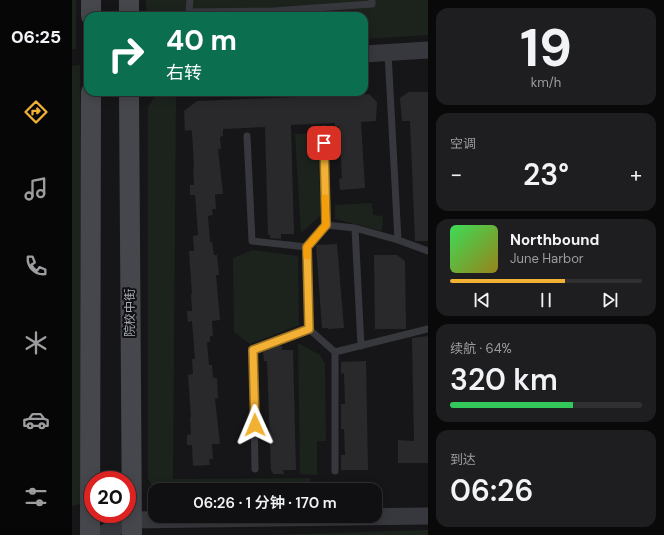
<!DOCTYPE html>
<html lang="zh">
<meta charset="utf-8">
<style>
body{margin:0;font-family:"DM Sans","Noto Sans SC",sans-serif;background:#1e1e20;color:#f1f3f6;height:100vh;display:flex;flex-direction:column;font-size:15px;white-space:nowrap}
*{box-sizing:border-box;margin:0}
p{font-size:13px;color:#9c9d9f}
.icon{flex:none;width:22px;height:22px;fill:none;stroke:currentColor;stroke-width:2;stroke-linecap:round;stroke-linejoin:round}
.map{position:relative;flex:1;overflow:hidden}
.panel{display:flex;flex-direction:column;gap:8px;padding:8px;background:#09090a;width:236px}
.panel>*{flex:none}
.top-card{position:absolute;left:12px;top:12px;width:284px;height:84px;border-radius:12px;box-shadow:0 2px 10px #0003,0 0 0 1px #303032;background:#0b6e4f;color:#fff;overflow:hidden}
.speed{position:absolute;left:12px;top:471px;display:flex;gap:8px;font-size:20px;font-weight:700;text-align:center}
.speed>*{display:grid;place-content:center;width:52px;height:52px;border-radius:50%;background:#101012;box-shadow:0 2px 10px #0003,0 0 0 1px #303032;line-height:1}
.speed .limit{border:6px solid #d22;background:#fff;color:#111}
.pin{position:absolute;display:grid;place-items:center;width:34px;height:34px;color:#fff;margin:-17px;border-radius:8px;box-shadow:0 2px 6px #0006}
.me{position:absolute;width:44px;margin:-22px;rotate:359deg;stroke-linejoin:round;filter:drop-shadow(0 0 3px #0008)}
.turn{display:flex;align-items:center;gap:14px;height:84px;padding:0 16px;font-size:18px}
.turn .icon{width:52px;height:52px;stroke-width:2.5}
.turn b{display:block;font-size:28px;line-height:34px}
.big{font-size:30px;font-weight:600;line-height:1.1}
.panel .widget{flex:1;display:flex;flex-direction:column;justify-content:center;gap:6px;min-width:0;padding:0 14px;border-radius:12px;background:#1e1e20}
.panel .dial{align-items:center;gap:0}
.dial b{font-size:52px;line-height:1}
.song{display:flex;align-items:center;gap:12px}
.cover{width:48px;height:48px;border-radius:6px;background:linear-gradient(135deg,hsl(130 70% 55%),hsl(50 70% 35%))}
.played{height:4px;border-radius:2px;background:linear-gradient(90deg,#f2b134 60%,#303032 60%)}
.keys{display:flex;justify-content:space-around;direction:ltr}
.heat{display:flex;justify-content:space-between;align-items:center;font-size:22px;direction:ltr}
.charge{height:6px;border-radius:3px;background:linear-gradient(90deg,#34c759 64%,#303032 0)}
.trip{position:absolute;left:76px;top:483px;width:234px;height:40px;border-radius:12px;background:#101012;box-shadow:0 2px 10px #0003,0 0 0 1px #303032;font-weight:600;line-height:40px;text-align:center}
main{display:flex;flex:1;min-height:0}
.tabs{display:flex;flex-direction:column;width:72px;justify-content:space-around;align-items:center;background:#060607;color:#9c9d9f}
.tabs .icon{width:28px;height:28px}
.tabs .on{color:#f2b134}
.tabs b{font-size:18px;color:#f1f3f6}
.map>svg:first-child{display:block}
</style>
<main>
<nav class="tabs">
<b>06:25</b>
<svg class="icon on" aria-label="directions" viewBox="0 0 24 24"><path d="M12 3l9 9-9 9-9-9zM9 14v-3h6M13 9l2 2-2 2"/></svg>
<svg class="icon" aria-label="music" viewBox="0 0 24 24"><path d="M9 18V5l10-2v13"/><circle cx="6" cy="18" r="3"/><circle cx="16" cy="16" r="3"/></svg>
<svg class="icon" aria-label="phone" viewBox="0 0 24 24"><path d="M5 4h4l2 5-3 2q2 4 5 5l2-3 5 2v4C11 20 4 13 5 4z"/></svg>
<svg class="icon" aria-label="climate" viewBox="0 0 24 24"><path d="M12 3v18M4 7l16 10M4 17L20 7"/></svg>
<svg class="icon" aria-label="car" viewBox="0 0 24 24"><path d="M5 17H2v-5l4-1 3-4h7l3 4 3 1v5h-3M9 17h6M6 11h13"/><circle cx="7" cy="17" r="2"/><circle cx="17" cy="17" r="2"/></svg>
<svg class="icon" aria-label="filters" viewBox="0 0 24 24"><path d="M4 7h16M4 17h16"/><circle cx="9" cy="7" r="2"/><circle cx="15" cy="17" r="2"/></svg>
</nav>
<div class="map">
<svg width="356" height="535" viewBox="0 0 356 535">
<rect width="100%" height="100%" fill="#161618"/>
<!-- green -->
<path fill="#1c231d" d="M0,0H4V49H0Z
M74,0H356V35L292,39V16H74Z
M8,65L13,503L0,506V66Z
M86,92H104L101,479L238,478L239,490H83L76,479V107Z
M245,133L249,215L229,233L223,134Z
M300,203L301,215L311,216L310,231L263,219V205Z
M181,250L226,256L227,325L178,344L162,332L161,258Z
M226,343L248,355L253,364L254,441H245V475L228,474Z
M356,530V535H198Z"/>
<!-- building -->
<path fill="#29292c" d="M337,92H356V241H343L338,121H330L328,98Z
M297,94L305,102L304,121L289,122L293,188L268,190L267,179L270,178L267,126L263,127V123L219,125L222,234H209V239L198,238V235H196L193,127L151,129V136L148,137L149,149H146L151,194H143L144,209H140L141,215L136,216L138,242H140L142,255H145L147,275H144L148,320L140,321L141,336H138V342H135L137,365H140L141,378H145L146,398L143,399L148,444H140L141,459H137L138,465L121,466L120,445H115V435L119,434L118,417H119L116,375L121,374L120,359H123L120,321L116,322L115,311H120L119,294H120L117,251H122L121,236L126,235L123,195H118V185H122L121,168H122L120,132L119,130L113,131L112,111L125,101Z
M265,244L272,328L256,329V328H250L244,245Z
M302,255H325L333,261L334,329H303Z
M356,336V463H326V440L342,441L340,338Z
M206,346H210V350H221L224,470H211L212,474H201L200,471H199L195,361H192L191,352Z
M294,361L296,470H269V455H273L272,429H269V404H273L272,373L269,374V362Z"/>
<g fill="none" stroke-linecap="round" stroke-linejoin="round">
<!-- service -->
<path stroke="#37383d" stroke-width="7" d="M118,0L117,12L201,11L300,4V0
M316,53L326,240
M252,129L254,225
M175,136L180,241L235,247
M283,228L289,346
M356,251L326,240L283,228L254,225L235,247L237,329L263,352L356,329
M263,352V471
M183,469L181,350L237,329"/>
<!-- tertiary -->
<path stroke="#37383d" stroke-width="17" d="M292,54L356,50
M28,535L60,520L356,516"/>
<!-- secondary -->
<path stroke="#45474d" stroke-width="20" d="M19,16V0
M57,16V0
M57,92L60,535
M18,535L19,92"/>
</g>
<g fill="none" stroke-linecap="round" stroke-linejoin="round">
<!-- route casing -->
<g stroke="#9d7322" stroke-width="10">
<path id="route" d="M183,425L181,350L237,329L235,247L254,225L252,143"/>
</g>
<!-- route -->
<use href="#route" stroke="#f2b134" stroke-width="7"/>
<!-- slow -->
<path stroke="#f59e0b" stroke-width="7" d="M235,256V247L254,225L253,198"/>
</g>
<g text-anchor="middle" stroke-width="4" stroke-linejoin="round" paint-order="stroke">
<!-- street labels -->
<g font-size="12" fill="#a8adb8" stroke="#111113">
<text transform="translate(58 313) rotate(-90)" y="4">院校中街</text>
</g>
</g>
</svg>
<div class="speed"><div class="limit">20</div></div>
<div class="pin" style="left:252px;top:143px;background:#d93025"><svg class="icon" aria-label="arrive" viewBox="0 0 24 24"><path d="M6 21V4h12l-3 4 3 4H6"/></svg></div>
<svg class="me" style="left:183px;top:425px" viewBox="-20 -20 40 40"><path d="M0-17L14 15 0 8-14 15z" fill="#f2b134" stroke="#fff" stroke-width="4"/></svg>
<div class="trip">06:26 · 1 分钟 · 170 m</div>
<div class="top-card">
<div class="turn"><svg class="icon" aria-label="right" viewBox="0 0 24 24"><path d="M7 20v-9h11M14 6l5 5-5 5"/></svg><div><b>40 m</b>右转</div></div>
</div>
</div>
<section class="panel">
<div class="widget dial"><b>19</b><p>km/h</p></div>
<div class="widget"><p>空调</p>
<div class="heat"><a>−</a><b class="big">23°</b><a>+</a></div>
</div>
<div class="widget">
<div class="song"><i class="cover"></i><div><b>Northbound</b><p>June Harbor</p></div></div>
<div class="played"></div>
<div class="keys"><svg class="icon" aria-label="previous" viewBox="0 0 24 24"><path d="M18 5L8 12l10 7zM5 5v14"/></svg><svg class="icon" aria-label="pause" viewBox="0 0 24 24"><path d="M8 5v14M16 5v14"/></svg><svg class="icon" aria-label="next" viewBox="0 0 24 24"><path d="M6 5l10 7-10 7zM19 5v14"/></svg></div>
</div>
<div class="widget"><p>续航 · 64%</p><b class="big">320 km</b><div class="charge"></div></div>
<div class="widget"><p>到达</p><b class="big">06:26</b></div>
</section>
</main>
